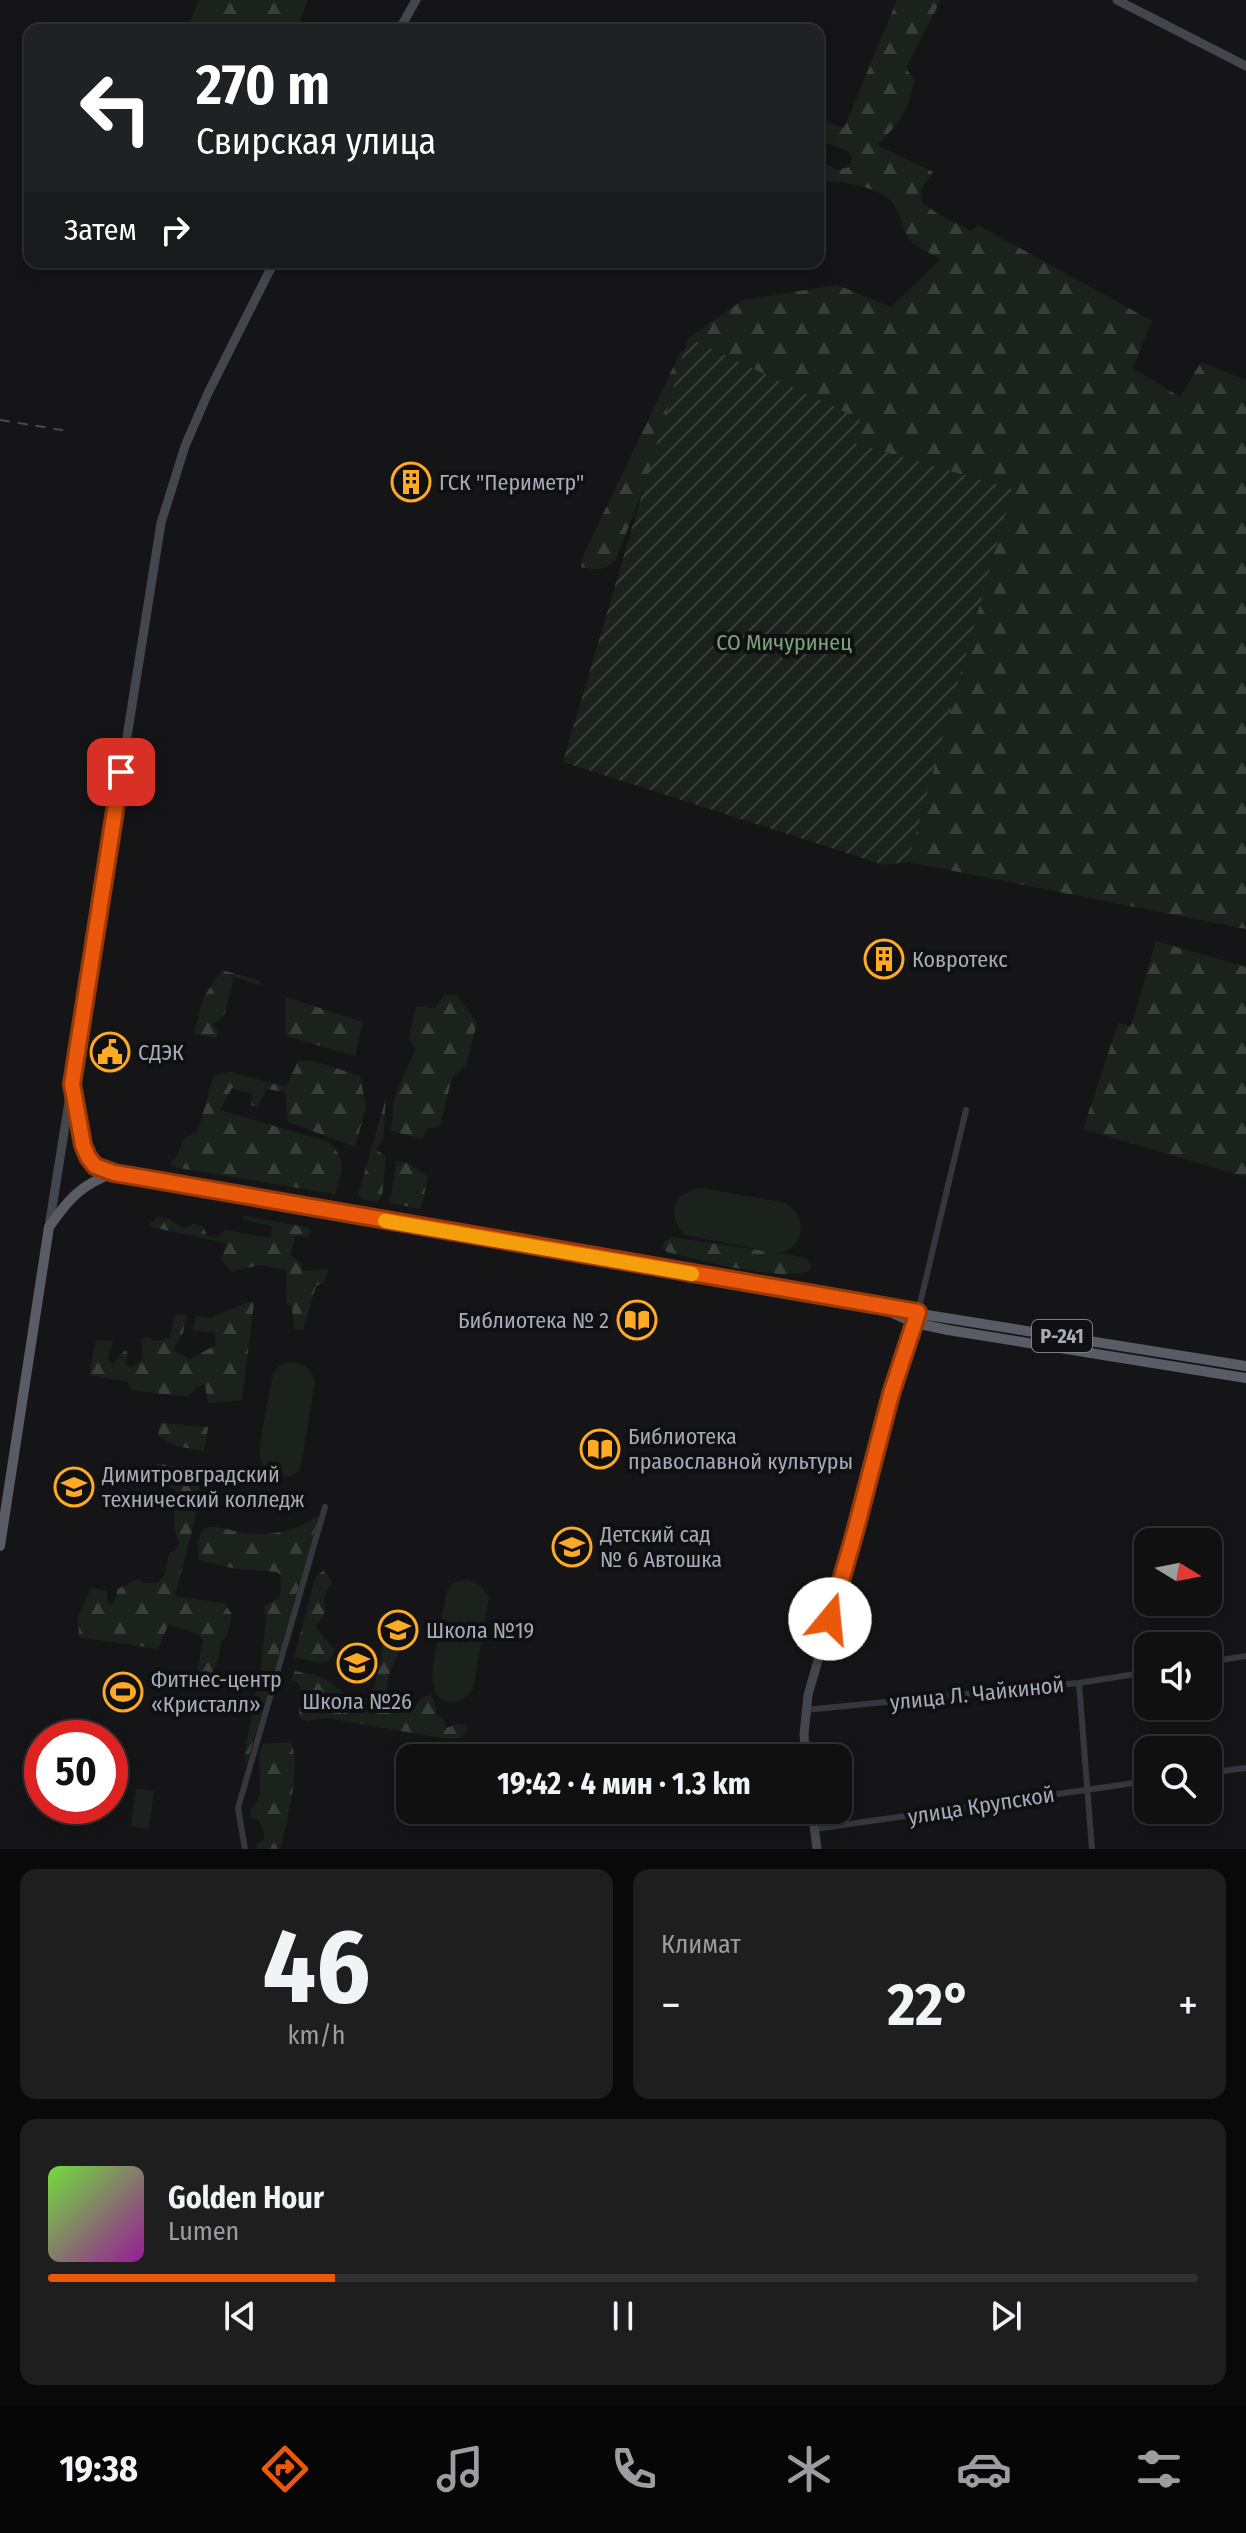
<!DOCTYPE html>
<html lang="ru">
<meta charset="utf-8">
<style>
body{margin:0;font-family:"Fira Sans Condensed",sans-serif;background:#1e1e1f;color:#f1f3f6;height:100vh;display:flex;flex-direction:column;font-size:30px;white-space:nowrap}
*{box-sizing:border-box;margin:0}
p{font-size:26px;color:#9c9d9f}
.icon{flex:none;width:44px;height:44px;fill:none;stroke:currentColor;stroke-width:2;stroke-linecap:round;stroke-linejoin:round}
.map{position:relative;height:1849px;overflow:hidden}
.details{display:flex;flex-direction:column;gap:20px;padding:20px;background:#090909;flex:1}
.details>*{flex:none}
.banner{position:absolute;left:24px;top:24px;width:800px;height:244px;border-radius:16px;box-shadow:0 4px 12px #0003,0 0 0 2px #303031;background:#202124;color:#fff;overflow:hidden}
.needle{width:52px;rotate:100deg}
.tools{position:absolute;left:1134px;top:1528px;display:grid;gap:16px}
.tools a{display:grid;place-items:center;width:88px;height:88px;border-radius:16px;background:#101011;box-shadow:0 4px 12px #0003,0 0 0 2px #303031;font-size:40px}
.speed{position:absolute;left:24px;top:1720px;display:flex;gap:16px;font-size:40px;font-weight:700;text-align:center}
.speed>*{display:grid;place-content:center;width:104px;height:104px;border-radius:50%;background:#101011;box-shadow:0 4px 12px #0003,0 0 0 2px #303031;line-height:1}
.speed .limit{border:12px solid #d22;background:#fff;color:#111}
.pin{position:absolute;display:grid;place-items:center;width:68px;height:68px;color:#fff;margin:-34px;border-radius:16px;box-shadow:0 4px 12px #0006}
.me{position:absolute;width:88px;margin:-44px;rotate:17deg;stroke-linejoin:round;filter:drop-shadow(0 0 6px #0008)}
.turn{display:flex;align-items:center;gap:28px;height:168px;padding:0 40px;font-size:36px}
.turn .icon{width:104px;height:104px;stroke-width:2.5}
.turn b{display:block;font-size:56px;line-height:68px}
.then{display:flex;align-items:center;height:76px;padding:0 40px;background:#0003;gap:16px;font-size:30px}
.big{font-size:60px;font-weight:700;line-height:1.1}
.details .widget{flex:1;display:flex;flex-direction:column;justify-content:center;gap:12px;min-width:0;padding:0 28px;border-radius:16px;background:#1e1e1f}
.details .dial{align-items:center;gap:0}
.dial b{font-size:104px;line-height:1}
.song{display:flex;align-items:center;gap:24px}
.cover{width:96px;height:96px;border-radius:12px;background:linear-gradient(135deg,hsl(100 70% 55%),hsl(300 70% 35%))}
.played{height:8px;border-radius:4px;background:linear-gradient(90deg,#ea580c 25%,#303031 25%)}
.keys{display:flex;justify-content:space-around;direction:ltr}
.heat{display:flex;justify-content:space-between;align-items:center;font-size:44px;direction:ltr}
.details .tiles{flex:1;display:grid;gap:20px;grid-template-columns:1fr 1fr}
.widget:last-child{grid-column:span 2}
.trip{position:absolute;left:396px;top:1744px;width:456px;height:80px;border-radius:16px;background:#101011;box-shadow:0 4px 12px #0003,0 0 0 2px #303031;font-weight:700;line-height:80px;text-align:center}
.dock{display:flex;height:128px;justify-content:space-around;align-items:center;background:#060607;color:#9c9d9f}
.dock .icon{width:56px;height:56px}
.dock .on{color:#ea580c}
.dock b{font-size:36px;color:#f1f3f6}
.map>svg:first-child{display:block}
</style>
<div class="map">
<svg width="1246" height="1849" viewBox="0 0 1246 1849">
<defs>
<pattern id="forest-firs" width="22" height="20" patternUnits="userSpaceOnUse" patternTransform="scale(2)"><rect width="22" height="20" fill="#1a221b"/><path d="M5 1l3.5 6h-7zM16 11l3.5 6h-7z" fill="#383f3a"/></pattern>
<pattern id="garden-furrows" width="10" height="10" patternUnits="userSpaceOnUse" patternTransform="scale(2)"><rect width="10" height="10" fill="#1a221b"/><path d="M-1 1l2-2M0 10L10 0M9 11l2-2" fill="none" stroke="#383f3a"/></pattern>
</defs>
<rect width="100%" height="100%" fill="#151517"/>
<!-- grass -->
<path fill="#1a221b" d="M702,1188L786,1203C808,1216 806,1248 779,1253L685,1235C665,1215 674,1190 702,1188Z
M288,1362C302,1362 312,1368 315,1381L300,1470C293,1477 286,1478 277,1475C268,1473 261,1467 260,1458C258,1441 270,1393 273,1374L279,1366Z
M467,1579L482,1586L489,1598L473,1689C462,1707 437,1708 433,1684C430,1667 443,1611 447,1591L453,1583Z
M136,1789L154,1791L149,1829L131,1826Z"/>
<!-- forest -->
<path fill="url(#forest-firs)" d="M199,0H308L296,30H186Z
M897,0H941L906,68L914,80C911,108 897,126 877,145L933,172L921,189L922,203L940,215L971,231L978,225L1152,321L1133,368L1180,397L1201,362L1246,380V929L908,862L1011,489L853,443L859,419L688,338L743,300L837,285L891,307L940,260C933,253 922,251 914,244C902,232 902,218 894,205C884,187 837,179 818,182V160L837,170L849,167L852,156L846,150L818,140V125L826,122L844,128Z
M691,348L661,442L616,560C605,570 596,571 581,567L583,556L681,351Z
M1156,941L1246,967V1177L1083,1129L1118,1023L1131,1026Z
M222,970L261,981L260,985L234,977L224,1016L213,1024L218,1032L217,1038L194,1034L203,998Z
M445,994L457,996L477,1022L466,1066L452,1077L440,1126L427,1129L422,1139L391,1131L394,1098L415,1050L409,1038L416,1006L434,1008Z
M286,997L363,1022L355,1056L286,1036Z
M298,1061H314L360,1076L366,1107L355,1147L288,1122L285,1092L267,1089L257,1107L251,1105L252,1094L232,1088L220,1110L329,1142C347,1161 343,1171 334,1194L173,1167L170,1163L177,1156L183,1140L198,1130L214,1075L231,1072L286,1087Z
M386,1098L383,1141L376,1149L386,1157L382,1196L376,1202L363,1199L358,1195Z
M396,1161L406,1162L428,1176L421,1209L390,1203Z
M244,1216L311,1228L309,1237L295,1236L291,1256L301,1263L302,1271L329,1269L324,1283L316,1286L303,1330L294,1329L292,1307L286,1303L287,1270L259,1265L231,1272L222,1260L226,1243L151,1227L150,1223L158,1217L169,1219L184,1228L194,1224L203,1226L207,1236L217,1238L225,1230L271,1238L272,1226L243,1220Z
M671,1237L792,1255L807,1259L811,1265L810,1271C780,1282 699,1260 667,1252L662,1248L664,1242Z
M248,1302H254L242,1400L208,1403L205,1385L198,1386L188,1397L131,1390L128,1382L89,1375L96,1340L113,1341L107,1360L113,1364L124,1351H128L126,1364L132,1367L143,1358L141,1339L147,1337L154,1341L170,1338L175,1314L186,1315L183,1333L173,1350L190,1359L216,1345L215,1333L193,1330L195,1316L211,1318Z
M160,1423L208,1427L204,1451L176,1446L158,1436Z
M157,1464C172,1464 183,1470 199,1465L204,1470C204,1485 193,1492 198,1507L175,1596L224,1603L232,1614L227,1637L221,1641L217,1664L201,1689L196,1683L203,1640L199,1634L168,1625L158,1649L79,1637L78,1617L91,1588L107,1591V1602L113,1604L118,1589L138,1579L145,1583H158L165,1573L169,1554L176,1550L179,1543C173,1531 173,1504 177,1491L157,1480L155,1471Z
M315,1517L319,1518L316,1527L246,1766L244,1756L261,1664L266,1620L264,1606L280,1597L281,1576L277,1572L232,1568L199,1560C198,1553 197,1534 204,1529C212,1523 232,1531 242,1533C267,1536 294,1533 315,1517Z
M324,1570L332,1581L324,1596L325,1612L316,1628L335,1650L329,1661L321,1663L294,1657L315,1578Z
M388,1632L398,1639C402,1652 397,1657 391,1669C386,1679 389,1691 383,1701L413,1710L421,1698L430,1694L434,1701L437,1715L444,1719L446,1728L457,1724L467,1726V1731L459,1739L442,1738L326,1718L307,1721L299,1717L300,1700L304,1694L298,1683L291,1680L295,1671L313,1674L330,1682L347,1697L367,1698L372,1694L382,1655L383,1635Z
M291,1742C302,1770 286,1819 281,1849H256L257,1843L263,1841L265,1835L259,1820L251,1817L250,1810C270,1797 252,1763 263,1744Z"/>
<!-- garden -->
<path fill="url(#garden-furrows)" d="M688,338L860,419L854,443L1012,489L908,862L884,865L563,762Z"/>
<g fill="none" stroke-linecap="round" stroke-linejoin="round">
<!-- minor -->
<path stroke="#35373c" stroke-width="6" d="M918,1312L966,1110
M1208,1662L1246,1656
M1079,1683L1092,1849
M805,1710L1079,1683L1148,1672
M1208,1773L1246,1768
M815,1829L1148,1781
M245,1849L238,1808L325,1507"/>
<!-- secondary -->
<path stroke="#43464c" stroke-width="9" d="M1117,0L1246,66
M399,30L416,0
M73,1090C77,1109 80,1155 95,1166C100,1170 109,1171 114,1173
M49,1227L161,523L185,446L208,393L274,262
M806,1758L804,1735L808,1695L855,1532L891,1394L916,1317
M812,1810L817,1849"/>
<!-- trunk -->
<path stroke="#595c64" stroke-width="10" d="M890,1312L915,1323L948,1330L1246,1378
M0,1546L49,1227C68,1200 81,1184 114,1173L877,1307L1246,1366"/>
<!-- rail -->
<path stroke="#484b51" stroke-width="2" stroke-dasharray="10 8" stroke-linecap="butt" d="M0,420L68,431"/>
</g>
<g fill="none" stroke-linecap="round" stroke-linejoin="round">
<!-- route casing -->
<g stroke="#983908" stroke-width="20">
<path id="route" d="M121,772L72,1084L83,1145L88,1157L95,1166L114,1173L144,1178L918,1312L891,1394L855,1532L830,1619"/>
</g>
<!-- route -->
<use href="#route" stroke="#ea580c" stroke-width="14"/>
<!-- slow -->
<path stroke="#f59e0b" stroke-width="14" d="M385,1221L692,1274"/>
</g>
<!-- icons -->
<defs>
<g id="building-ring" transform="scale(2)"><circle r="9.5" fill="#101012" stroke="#ffaa25" stroke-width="1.5"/><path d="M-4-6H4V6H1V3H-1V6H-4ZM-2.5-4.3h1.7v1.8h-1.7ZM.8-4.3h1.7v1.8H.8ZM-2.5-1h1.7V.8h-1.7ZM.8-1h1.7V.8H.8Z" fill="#ffaa25"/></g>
<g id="civic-ring" transform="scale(2)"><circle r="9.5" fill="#101012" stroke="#ffaa25" stroke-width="1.5"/><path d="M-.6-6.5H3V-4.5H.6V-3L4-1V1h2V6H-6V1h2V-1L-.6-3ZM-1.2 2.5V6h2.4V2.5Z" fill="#ffaa25"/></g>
<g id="library-ring" transform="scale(2)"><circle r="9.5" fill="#101012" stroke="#ffaa25" stroke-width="1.5"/><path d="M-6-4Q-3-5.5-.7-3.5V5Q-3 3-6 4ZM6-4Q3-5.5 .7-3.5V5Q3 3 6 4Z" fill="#ffaa25"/></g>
<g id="university-ring" transform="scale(2)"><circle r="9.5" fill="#101012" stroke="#ffaa25" stroke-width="1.5"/><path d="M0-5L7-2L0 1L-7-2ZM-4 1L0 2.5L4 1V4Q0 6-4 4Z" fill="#ffaa25"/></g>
<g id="school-ring" transform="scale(2)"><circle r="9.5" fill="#101012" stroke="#ffaa25" stroke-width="1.5"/><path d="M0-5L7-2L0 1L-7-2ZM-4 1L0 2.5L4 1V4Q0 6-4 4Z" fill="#ffaa25"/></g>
<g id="stadium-ring" transform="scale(2)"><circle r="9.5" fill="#101012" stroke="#ffaa25" stroke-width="1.5"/><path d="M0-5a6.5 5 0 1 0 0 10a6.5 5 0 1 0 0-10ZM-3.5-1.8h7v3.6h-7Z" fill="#ffaa25"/></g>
</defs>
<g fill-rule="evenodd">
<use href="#building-ring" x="411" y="482"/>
<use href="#building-ring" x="884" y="959"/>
<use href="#civic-ring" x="110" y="1052"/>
<use href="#library-ring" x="637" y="1320"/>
<use href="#library-ring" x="600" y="1449"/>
<use href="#university-ring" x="74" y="1487"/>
<use href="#school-ring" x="572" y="1547"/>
<use href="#school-ring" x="398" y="1630"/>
<use href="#school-ring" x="357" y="1663"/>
<use href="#stadium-ring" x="123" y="1692"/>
</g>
<g text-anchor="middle" stroke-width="8" stroke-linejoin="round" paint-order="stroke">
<!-- shield labels -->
<rect fill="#101012" stroke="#787d86" stroke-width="2" x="1032" y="1320" width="60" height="32" rx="6"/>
<g font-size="20" font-weight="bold" fill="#a5acb8">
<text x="1062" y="1343">Р-241</text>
</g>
<!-- poi labels -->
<g font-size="22" fill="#a5acb8" stroke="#101012" text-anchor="start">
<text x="439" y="490">ГСК "Периметр"</text>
<text x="912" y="967">Ковротекс</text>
<text x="138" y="1060">СДЭК</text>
<text x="609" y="1328" text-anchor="end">Библиотека № 2</text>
<text x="628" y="1444">Библиотека<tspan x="628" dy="25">православной культуры</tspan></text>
<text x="102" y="1482">Димитровградский<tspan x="102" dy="25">технический колледж</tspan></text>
<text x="600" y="1542">Детский сад<tspan x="600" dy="25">№ 6 Автошка</tspan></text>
<text x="426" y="1638">Школа №19</text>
<text x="151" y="1687">Фитнес-центр<tspan x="151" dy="25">«Кристалл»</tspan></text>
<text x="357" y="1709" text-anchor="middle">Школа №26</text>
</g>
<!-- park labels -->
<g font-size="22" fill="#7aa57b" stroke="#101012">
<text x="784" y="650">СО Мичуринец</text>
</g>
<!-- street labels -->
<g font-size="22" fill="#a5acb8" stroke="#101012">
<text transform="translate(977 1693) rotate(-6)" y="8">улица Л. Чайкиной</text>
<text transform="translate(981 1805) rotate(-9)" y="8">улица Крупской</text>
</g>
</g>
</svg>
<div class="tools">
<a><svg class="needle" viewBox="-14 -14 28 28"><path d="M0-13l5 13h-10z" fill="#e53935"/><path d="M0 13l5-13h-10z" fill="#9c9d9f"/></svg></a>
<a><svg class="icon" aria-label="sound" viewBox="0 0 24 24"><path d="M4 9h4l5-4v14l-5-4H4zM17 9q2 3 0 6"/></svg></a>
<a><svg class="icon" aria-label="search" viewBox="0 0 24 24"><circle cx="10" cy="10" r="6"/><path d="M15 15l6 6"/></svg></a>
</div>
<div class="speed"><div class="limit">50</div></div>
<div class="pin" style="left:121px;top:772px;background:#d93025"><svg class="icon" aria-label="arrive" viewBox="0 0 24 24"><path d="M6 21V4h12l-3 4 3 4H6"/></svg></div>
<svg class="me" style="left:830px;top:1619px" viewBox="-20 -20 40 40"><circle r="19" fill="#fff"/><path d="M0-13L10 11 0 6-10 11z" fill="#ea580c"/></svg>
<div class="trip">19:42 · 4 мин · 1.3 km</div>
<div class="banner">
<div class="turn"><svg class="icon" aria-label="left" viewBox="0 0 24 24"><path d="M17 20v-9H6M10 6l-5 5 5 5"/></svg><div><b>270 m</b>Свирская улица</div></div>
<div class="then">Затем<svg class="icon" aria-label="right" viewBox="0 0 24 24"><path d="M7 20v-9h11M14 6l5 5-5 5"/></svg></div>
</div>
</div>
<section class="details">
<div class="tiles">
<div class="widget dial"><b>46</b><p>km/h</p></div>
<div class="widget"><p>Климат</p>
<div class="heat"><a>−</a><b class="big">22°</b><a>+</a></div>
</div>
<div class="widget">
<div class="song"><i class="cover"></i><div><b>Golden Hour</b><p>Lumen</p></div></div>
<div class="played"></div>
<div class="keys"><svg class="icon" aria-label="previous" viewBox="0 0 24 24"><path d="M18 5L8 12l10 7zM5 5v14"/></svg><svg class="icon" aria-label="pause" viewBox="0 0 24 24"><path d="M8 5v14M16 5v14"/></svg><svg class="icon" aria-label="next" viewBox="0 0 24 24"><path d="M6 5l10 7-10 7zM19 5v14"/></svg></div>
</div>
</div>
</section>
<nav class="dock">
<b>19:38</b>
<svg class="icon on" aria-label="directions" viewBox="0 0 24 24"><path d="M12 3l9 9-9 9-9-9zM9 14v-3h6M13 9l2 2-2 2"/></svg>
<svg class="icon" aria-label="music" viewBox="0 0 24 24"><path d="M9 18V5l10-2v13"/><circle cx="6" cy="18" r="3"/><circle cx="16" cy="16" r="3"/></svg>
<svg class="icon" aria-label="phone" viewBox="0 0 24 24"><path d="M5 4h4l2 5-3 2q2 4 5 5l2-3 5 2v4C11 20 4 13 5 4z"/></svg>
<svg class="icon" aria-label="climate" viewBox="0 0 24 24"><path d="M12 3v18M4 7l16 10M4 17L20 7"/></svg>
<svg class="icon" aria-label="car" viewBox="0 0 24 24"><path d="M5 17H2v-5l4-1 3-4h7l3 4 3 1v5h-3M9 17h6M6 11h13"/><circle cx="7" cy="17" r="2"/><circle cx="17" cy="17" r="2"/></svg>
<svg class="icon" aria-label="filters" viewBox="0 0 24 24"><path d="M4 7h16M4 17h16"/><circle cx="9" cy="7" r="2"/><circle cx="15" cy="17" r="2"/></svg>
</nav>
